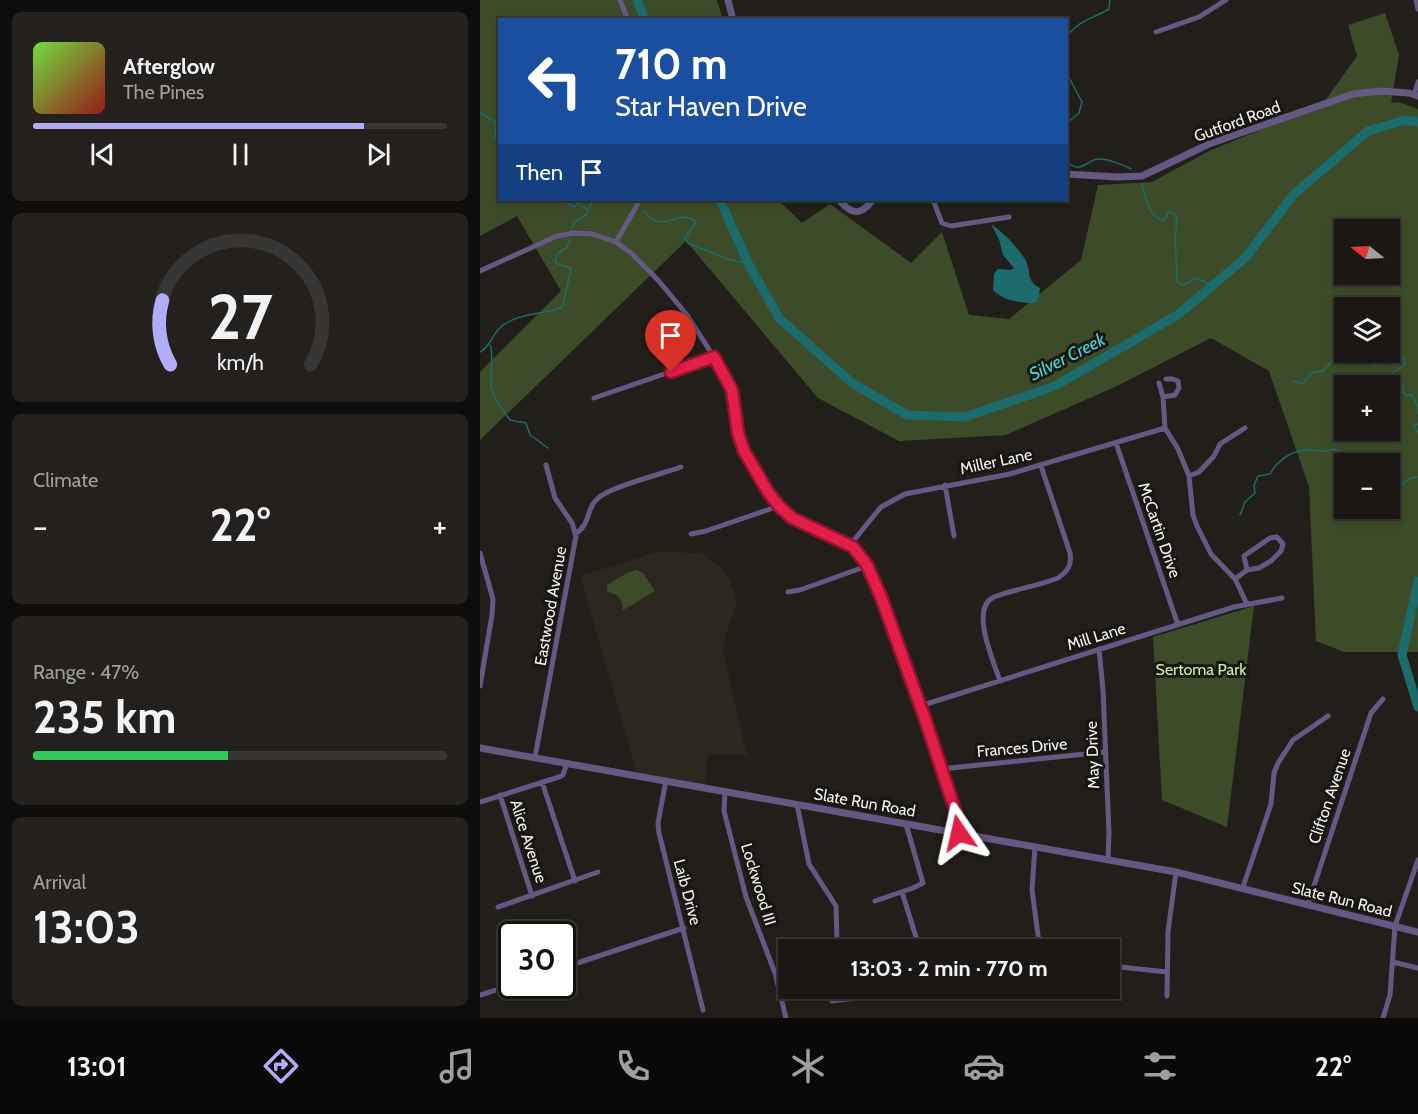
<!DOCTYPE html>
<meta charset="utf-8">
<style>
body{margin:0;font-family:Cabin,sans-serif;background:#23201d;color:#f1f3f6;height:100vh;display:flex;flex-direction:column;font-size:22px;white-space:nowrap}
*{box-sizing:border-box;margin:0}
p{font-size:20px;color:#9f9fa0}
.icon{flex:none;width:33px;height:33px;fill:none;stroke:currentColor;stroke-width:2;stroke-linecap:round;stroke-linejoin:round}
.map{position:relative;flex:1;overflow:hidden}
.details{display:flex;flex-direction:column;gap:12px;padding:12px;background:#0e0d0b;width:480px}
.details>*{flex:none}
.guide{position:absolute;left:18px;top:18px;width:570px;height:183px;border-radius:0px;box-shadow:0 3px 9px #0003,0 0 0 2px #383634;background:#1a4fa0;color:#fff;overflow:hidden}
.needle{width:39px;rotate:288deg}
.tools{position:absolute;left:854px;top:219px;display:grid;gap:12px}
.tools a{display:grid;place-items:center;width:66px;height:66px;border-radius:0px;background:#1a1714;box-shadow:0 3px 9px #0003,0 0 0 2px #383634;font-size:30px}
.speed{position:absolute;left:18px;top:921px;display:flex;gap:12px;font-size:30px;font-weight:700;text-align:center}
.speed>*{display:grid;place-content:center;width:78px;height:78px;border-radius:50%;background:#1a1714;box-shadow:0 3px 9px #0003,0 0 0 2px #383634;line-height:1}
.speed .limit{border:3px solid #111;border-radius:9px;background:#fff;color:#111}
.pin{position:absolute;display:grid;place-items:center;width:51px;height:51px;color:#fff;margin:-62px -26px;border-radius:50% 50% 50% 0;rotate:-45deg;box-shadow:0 0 6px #0007}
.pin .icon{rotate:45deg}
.me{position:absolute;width:66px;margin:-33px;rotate:349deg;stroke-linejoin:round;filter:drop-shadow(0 0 4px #0008)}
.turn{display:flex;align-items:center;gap:21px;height:126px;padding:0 18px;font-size:27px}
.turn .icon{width:78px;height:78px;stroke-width:2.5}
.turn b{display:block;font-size:42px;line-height:51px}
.then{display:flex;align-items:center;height:57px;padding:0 18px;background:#0003;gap:12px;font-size:22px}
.big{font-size:45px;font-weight:700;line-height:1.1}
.details .widget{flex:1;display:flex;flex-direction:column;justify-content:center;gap:9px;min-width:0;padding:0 21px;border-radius:9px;background:#23201d}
.details .dial{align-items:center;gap:0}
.dial svg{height:156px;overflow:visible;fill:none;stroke:#383634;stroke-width:7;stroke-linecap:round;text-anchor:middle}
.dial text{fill:#f1f3f6;stroke:none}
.song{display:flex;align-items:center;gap:18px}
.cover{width:72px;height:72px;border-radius:9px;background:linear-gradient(135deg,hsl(100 70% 55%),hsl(0 70% 35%))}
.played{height:6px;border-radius:3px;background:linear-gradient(90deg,#b2adf9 80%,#383634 80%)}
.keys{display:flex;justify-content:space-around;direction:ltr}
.heat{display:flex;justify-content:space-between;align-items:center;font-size:33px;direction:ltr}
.charge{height:9px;border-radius:4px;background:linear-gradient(90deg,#34c759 47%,#383634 0)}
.trip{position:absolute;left:298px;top:939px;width:342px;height:60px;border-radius:0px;background:#1a1714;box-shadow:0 3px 9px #0003,0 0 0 2px #383634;font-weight:700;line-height:60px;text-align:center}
.dock{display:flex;height:96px;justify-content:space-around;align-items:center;background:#0a0908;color:#9f9fa0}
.dock .icon{width:42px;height:42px}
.dock .active{color:#b2adf9}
.dock b{font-size:27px;color:#f1f3f6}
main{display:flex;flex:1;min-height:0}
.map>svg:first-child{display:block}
</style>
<main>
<section class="details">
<div class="widget">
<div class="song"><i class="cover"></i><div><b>Afterglow</b><p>The Pines</p></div></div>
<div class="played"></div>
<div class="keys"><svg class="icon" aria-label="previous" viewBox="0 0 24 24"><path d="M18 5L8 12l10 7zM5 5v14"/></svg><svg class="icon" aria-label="pause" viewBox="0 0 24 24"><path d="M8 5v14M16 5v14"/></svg><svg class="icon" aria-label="next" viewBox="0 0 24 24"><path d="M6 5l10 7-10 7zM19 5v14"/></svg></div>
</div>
<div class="widget dial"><svg viewBox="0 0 100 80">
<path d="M14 69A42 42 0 1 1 86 69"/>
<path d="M14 69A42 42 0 0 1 10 36" stroke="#b2adf9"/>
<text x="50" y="56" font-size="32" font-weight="700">27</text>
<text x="50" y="72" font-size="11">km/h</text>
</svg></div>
<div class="widget"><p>Climate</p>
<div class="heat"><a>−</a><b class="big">22°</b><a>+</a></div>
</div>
<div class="widget"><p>Range · 47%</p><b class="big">235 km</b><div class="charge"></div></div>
<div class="widget"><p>Arrival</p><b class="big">13:03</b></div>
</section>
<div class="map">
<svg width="938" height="1018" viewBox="0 0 938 1018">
<rect width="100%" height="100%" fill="#221f1a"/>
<!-- built -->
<path fill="#2d281d" d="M176,552L217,553L226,556L240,566L249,580L255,595L256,606L244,639L243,652L267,755L228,754L225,785L157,772L100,576Z"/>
<!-- green -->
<path fill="#3c4c28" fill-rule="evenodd" d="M0,0H237L243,19L20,20V200H298L322,223L350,204L431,263L462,232L489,315L529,319L601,260L618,185L672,182L729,151L842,105L877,56L868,25L905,13L919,55L911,103L918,102L938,109V652H864L836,641L829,487L789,371L731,338L637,386L526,435L419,441L338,398L206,241L0,440V372L81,291L37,216L0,236ZM864,230H909V274H864ZM864,308H909V352H864ZM864,386H909V430H864ZM864,464H909V508H864Z
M156,570L163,573L175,591L163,598L161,597L162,599L143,610C143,600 138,593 127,592V585L147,573Z
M774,606L747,827L682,800L673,637Z"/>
<!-- water -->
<path fill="#1c6c6d" d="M511,224C523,232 537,247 545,259C552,272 545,280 560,288L558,301L555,303C540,303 524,301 513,290L514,274L518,269L531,270L534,268L523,255L519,239Z"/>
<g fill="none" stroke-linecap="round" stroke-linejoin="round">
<!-- stream -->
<path stroke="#1c6c6d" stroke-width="1.5" d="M586,37C601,19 610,20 629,9L630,0
M586,72L602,102L599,113L586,124
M0,113L16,122L15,137L20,142
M586,161C601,175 606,161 617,159C626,158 644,165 651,169
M662,185C666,199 668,216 684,221L689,212L696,215C698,225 695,233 695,243C696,256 697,268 697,282L703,285L717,278L732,286
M86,200V202L94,207L98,203L108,210
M163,210C166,213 170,218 174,220C189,227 204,209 216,222L205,238L208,243L250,260L268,263
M91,230L94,222L106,215L113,200
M10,345L11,347C13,360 10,373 11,386C13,398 23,410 30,420L46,423L50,435L68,448
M0,352C11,346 12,334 22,326C37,314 60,314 78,309L83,306L91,268L75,263C76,254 79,251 87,248L90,239
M894,352L892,360L895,366L904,362L913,352L925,360L923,366L910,375L911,383H921L924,388L922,391L926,395H932L938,406
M812,381L823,384L831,373L844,370L864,348
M938,407V414
M938,424L934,426L938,432
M909,495L916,494C921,485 926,477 938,477
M760,515L765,502L775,493L774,485L778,476L790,474C796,462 811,451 825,450C836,449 844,454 854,449L875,460L890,458L893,464"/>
<!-- river -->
<path stroke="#1c6c6d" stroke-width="9" d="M157,0L165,20
M240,200L268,263L299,318L372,383L427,415L485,417L575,386L699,314L766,257L814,194L888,131L925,120L938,122
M938,581L922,655L938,707"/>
<!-- minor -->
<path stroke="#655984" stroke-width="5" d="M140,0L148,20
M936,0L938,9
M676,32L719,17L746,0
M934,95L938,82
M453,200L462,223L471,226L529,217
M136,242L160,200
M0,271L77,236L94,233L112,234L136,242L151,253L178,280L207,315L250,382L254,398L257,425L261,442L268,460L288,492L299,506L312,518L373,547L387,565L401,597L445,719L476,813L479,833
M679,383L683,397L685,428L698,449L709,476L713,515L717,526L731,554L755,579L767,604
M683,397L695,395L699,388L698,381L692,379H686
M114,398L234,357
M636,443L698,625
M709,476L719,472L734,456L740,444L765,428
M465,485L474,536
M95,534C112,523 105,510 117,499C129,487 182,474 201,467
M211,534L226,531L299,506
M370,545L401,507L425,494L530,474L685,428
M0,553L13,599L12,615L0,686
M755,579L767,570L779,568L791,561L801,551L803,544L797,537L790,538L764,556L767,570
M308,592L320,590L387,566
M619,649L623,690L629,833L628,860
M520,681C514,662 489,608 514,597C535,589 558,586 578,578C588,571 592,565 590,553L561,466
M440,706L754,607L802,598
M55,757L96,536L92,523L75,498L66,465
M461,769L624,752
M186,780L178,823L179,833L223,1010
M62,782L95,881
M245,791L244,811L266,897L295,973L306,1018
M20,795L52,896
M0,802L79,777L83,775L87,763
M317,804L329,864L356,906L357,940L362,950
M555,847L552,890L560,950
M763,887L791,804L794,773L798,763L813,740L848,716
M422,892L440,950
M395,901L433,888L443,883L426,824
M828,904L891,713L903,699
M18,907L118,872
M632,960L640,967L687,972
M913,962L938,968
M82,968L204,928
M0,995L32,985
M687,996L688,932L696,872
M352,1001L384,997L387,988
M903,1018L910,995L915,926L938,860"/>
<!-- tertiary -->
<path stroke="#655984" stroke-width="7" d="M248,0L253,20
M586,174L638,177L662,176L729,144L873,94L901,91L929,93L938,96
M359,200C372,215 380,216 393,200
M0,748L696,872L938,932"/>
</g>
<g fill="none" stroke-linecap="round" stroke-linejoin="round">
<!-- route casing -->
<g stroke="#92132f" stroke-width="15">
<path id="route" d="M191,372L234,357L252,390L258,433L264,451L288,492L299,506L312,518L373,547L387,565L401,597L445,719L476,813L479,833"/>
</g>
<!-- route -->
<use href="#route" stroke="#e11d48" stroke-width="10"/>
</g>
<g text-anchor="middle" stroke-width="6" stroke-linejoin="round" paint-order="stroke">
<!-- street labels -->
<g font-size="16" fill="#f5f3ef" stroke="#181611">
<text transform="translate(757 121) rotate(-20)" y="6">Gutford Road</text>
<text transform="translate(516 461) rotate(-12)" y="6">Miller Lane</text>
<text transform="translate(680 530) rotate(71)" y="6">McCartin Drive</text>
<text transform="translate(70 606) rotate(-80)" y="6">Eastwood Avenue</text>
<text transform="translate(616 636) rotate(-17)" y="6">Mill Lane</text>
<text transform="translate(542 747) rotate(-5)" y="6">Frances Drive</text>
<text transform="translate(612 755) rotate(-92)" y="6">May Drive</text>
<text transform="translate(849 796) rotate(-71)" y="6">Clifton Avenue</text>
<text transform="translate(385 802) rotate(10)" y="6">Slate Run Road</text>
<text transform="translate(49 841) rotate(72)" y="6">Alice Avenue</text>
<text transform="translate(279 884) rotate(73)" y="6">Lockwood III</text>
<text transform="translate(208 892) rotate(75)" y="6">Laib Drive</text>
<text transform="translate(862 899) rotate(14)" y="6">Slate Run Road</text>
</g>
<!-- park labels -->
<g font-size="16" fill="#cbf59c" stroke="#181611">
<text x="721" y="675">Sertoma Park</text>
</g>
<!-- water labels -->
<g font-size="18" font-style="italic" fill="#42d9db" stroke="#181611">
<text transform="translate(587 357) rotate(-27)" y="6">Silver Creek</text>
</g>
</g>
</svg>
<div class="tools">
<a><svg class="needle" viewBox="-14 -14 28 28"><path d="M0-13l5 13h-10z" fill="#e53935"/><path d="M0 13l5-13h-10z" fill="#9f9fa0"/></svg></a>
<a><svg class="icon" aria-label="layers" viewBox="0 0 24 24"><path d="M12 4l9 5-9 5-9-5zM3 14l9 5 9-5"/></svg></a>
<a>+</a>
<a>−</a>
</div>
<div class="speed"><div class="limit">30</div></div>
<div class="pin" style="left:191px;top:372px;background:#d93025"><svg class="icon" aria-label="arrive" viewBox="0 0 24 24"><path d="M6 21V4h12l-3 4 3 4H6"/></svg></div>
<svg class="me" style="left:479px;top:833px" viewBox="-20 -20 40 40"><path d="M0-17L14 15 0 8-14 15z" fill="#e11d48" stroke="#fff" stroke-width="4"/></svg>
<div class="trip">13:03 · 2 min · 770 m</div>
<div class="guide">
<div class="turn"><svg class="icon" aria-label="left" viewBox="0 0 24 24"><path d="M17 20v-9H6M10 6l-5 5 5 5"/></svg><div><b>710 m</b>Star Haven Drive</div></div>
<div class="then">Then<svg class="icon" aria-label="arrive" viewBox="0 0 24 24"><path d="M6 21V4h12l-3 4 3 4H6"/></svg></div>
</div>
</div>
</main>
<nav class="dock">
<b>13:01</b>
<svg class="icon active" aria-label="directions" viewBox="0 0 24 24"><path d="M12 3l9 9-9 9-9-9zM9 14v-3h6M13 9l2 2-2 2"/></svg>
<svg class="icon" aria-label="music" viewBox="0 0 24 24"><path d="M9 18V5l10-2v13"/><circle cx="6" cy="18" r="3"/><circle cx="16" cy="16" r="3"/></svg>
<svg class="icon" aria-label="phone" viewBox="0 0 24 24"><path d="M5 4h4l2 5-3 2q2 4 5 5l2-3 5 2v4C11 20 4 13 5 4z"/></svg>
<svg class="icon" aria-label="climate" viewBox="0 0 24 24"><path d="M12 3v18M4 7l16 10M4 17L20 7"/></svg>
<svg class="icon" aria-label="car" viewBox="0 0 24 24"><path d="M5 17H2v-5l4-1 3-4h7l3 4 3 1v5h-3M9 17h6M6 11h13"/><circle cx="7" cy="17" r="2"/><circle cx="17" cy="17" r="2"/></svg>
<svg class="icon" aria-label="filters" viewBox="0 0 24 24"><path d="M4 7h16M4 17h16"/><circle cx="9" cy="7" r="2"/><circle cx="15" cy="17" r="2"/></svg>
<b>22°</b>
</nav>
